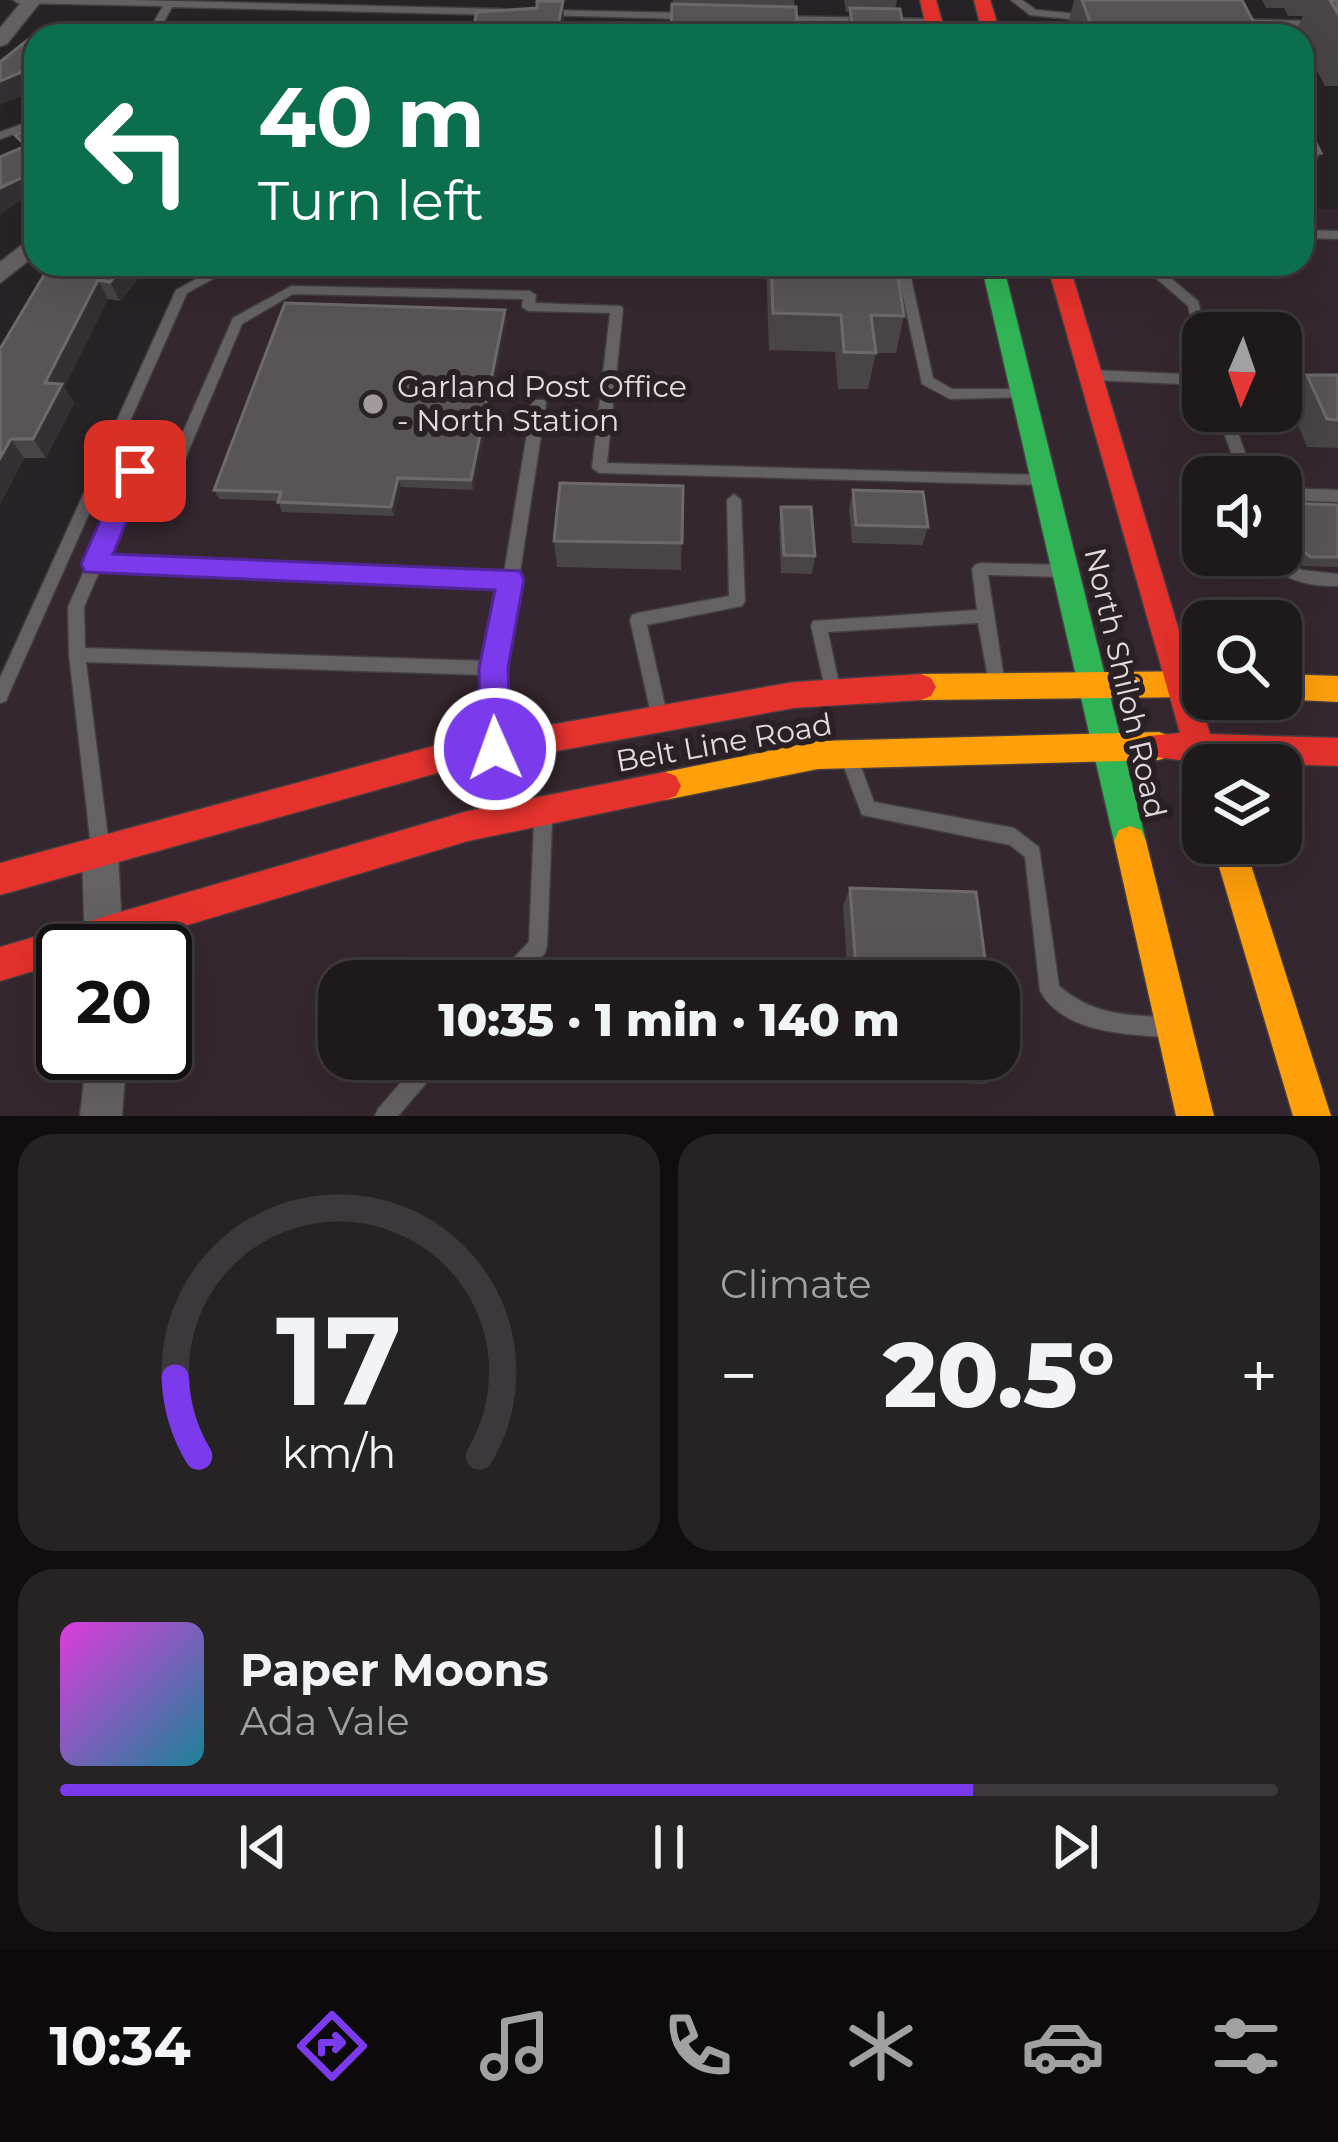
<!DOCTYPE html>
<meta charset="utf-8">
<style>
body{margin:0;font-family:Montserrat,sans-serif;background:#262325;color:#f1f3f6;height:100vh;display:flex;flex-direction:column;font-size:45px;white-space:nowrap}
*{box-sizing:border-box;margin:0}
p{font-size:39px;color:#a1a1a3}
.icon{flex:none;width:66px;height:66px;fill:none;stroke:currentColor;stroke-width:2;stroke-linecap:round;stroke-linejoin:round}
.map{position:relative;height:1116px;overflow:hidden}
.sheet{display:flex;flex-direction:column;gap:18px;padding:18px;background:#100e0f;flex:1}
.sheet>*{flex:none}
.hud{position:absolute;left:24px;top:24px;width:1290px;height:252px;border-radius:36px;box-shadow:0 12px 48px #0002,0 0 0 3px #3c383b;background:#0b6e4f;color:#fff;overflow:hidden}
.needle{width:78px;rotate:182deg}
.tools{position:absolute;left:1182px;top:312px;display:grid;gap:24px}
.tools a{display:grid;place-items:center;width:120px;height:120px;border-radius:24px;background:#1e1a1c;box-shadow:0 12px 48px #0002,0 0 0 3px #3c383b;font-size:60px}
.speed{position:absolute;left:36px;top:924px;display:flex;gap:24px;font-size:60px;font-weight:700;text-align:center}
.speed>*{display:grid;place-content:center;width:156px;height:156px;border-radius:50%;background:#1e1a1c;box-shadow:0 12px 48px #0002,0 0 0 3px #3c383b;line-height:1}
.speed .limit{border:6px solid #111;border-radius:18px;background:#fff;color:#111}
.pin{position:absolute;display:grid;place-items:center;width:102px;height:102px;color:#fff;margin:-51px;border-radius:24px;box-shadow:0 6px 18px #0006}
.me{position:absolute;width:132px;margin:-66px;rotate:358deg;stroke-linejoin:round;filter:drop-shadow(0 0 9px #0008)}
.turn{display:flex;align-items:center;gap:42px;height:252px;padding:0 36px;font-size:54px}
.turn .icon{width:156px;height:156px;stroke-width:2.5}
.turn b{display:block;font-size:84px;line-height:102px}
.big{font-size:90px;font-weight:800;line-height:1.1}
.sheet .card{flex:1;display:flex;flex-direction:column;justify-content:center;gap:18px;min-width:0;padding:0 42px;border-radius:36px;background:#262325}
.sheet .dial{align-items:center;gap:0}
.dial svg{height:312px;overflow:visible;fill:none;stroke:#3c383b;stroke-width:7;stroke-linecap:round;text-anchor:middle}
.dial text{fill:#f1f3f6;stroke:none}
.song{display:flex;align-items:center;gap:36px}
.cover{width:144px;height:144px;border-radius:18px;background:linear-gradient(135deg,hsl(300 70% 55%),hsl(190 70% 35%))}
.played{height:12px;border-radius:6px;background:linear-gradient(90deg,#7c3aed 75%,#3c383b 75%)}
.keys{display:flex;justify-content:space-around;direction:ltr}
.heat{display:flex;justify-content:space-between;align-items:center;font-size:66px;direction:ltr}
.sheet .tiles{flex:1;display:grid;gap:18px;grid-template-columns:1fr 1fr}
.card:last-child{grid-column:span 2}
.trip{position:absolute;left:318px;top:960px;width:702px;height:120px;border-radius:36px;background:#1e1a1c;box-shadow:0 12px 48px #0002,0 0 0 3px #3c383b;font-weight:800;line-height:120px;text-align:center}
.dock{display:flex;height:192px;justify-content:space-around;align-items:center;background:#0c0a0b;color:#a1a1a3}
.dock .icon{width:84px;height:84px}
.dock .selected{color:#7c3aed}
.dock b{font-size:54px;color:#f1f3f6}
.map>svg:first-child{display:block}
</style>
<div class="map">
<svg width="1338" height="1116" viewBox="0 0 1338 1116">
<rect width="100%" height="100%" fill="#282326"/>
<!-- built -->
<path fill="#35272f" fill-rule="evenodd" d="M1302,208L1338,209V1116H0V696L182,290L234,264H1302ZM1203,333H1281V411H1203ZM1203,477H1281V555H1203ZM1203,621H1281V699H1203ZM1203,765H1281V843H1203ZM63,951H165V1053H63ZM339,981H999V1059H339Z"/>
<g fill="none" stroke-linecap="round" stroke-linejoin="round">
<!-- lane casing -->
<g stroke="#433e41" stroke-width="3">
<path id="lane" d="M13,0H132L501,9L506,12L501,15L172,7L156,36H146L163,6L18,3Z
M1011,0H1022L1036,10L1089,15L1094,18L1089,21L1030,15Z
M543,10L687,13L692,16L687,19L540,15L538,13Z
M777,16L934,19L939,22L934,25L774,21L772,19Z
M1233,19L1338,22V28L1230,24V20Z
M36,119V126L0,139V132Z
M1302,230L1338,231V239L1302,238Z
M224,264H240L187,293L8,696L6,701L0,703V678L176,290Z
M896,264H908L933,378L952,389H1020L1025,391L1027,394L1025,397L950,399L922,384Z
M1140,264H1154L1198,301L1207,333H1203V348L1197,344L1188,306Z
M291,286L530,291L536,295L535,303L621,306L623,309L607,463L1039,475L1046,480L1039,485L599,473L592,468L610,313L528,311L522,307L523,299L293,294L242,324L178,476L140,477L105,558L504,573L532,403L534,400H544L546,403L519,579L501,668L503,740L501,745L495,748L489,745L487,740L485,675L86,662L108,838L105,844L99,847L93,844L90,838L69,655L68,607L130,467L168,466L233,318ZM100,570L502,585L486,661L85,648L84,607Z
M1092,370L1203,375V385L1092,380L1085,375Z
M1281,377L1338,378V388L1281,387Z
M1216,411H1230L1254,477H1240Z
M1281,488L1338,490V502L1281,500Z
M734,494L741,500L745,601L742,606L647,625L666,710L664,715L658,717L652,715L650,710L630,620L632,615L638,613L729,596L727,500Z
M1263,555H1279L1302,570L1338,574V586C1307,586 1281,581 1263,555Z
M980,563L1063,565L1068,567L1071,571L1068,575L1063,577L988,575L1004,678L1002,683L996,685L990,683L988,678L978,623L828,632L840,688L838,693L832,695L826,693L811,626L813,621L977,610L972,569L975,565Z
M851,754L857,756L874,802L1014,828L1039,847L1059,986C1092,1014 1121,1015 1163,1017L1170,1020L1173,1027L1170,1034L1163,1037C1122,1034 1063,1032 1040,991L1025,857L1010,845L862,815L842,762L845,756Z
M543,815L549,817L552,823L547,946L545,953L518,981H495L498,974L529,942L534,823L537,817Z
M421,1059H444L441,1066L398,1116H375L378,1109Z"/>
</g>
<!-- street casing -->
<g stroke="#433e41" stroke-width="3">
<path id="street" d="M23,0H42L7,44L0,46V28Z
M36,234V255L0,283V262Z
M100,835L113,840L118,852L123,951H85L82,852L87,840Z
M87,1053H127L122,1116H80Z"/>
</g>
<!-- fast casing -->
<g stroke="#433e41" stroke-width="3">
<path id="fast" d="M981,264H1003L1146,841L1141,852L1130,856L1119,852L1114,841Z"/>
</g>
<!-- slow casing -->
<g stroke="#433e41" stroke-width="3">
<path id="slow" d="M1203,671V697L921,700L911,696L906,687L911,678L921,674Z
M1281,674L1338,676V702L1279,699Z
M1159,732L1170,736L1174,746L1170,756L1159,760L818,769L665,800L654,796L649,786L654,776L665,772L818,741Z
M1130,826L1141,830L1146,841L1214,1116H1176L1114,841L1119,830Z
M1212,843H1244L1331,1116H1293Z"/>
</g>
<!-- jam casing -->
<g stroke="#433e41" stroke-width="3">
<path id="jam" d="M920,0H936L946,36H928Z
M974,0H990L1001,36H983Z
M1047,264H1069L1210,734L1338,738V766L1218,762L1203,765V779L1193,775L1187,761L1148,756L1144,746L1148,736L1180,733Z
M921,674L931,678L936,687L931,696L921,700L794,708L441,772L0,895V863L441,744L794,682Z
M665,772L676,776L681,786L676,796L665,800L468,841L101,951H63V962L0,981V947L468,811Z"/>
</g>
<!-- lane -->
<use href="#lane" fill="#656264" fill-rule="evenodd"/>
<!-- street -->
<use href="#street" fill="#656264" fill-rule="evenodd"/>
<!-- fast -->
<use href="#fast" fill="#30b455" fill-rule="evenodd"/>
<!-- slow -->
<use href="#slow" fill="#ff9f0a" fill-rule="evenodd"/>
<!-- jam -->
<use href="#jam" fill="#e5322d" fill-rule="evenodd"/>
</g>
<!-- wall -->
<path fill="#494446" d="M673,0H794L797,23L848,24L850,12H846L844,0H897L895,9L905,36L671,28Z
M1074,0H1242L1261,36H1065Z
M1262,0H1338V86H1325L1302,43V36H1298L1296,31L1303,16H1288L1284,8H1266Z
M1302,116L1321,153L1302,189Z
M150,264L120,301L108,299L64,387L74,403L46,458H24L0,504V349L50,265Z
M766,264H896L904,316L896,353H876L868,389H838L835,352L769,350Z
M505,310L507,320L473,490L401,487L394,516L282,512L278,501L219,499L214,490Z
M1307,375H1338V448L1307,447L1289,403Z
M683,486L681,570L557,567L554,541Z
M853,490L928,527L922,545L852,543L849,508Z
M1286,503L1338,505V567L1304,566L1297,561L1281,518V510Z
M781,507L815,556L812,574L781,573L779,525Z
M850,888L988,981H848L843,906Z
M569,1059H791L792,1068L786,1080L573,1069Z
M853,1059H999L1000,1071L986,1084L854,1079Z"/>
<!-- shaded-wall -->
<path fill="#353033" d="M563,1L564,21L562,36H556Z
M36,66V90L0,105V81Z
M36,171V195L17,203L0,215V188Z
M124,264H150L120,301L110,282Z
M98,280L108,299L64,387L74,403L46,458L33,439L45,383Z
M505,310L507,320L473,490L471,480Z
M11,439L24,458L0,504V458Z
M398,478L401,487L394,516L391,507Z"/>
<!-- building -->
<path fill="#595557" stroke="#6e6a6c" stroke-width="3" d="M1082,0H1242L1261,36L1094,33Z
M1330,0H1338V14Z
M537,1H563L556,36H471L477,12L537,8Z
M672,4L796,7L797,23L852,24L850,8L900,9L905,36H660L661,28H671Z
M44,27L81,33L77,36H36V66L0,81V62Z
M322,31L324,36H294Z
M1302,116L1321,153H1302Z
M36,127V171L0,188V157L26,146L15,135Z
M124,264L110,282L98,280L45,383L62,384L33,439H11L0,458V349L50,265Z
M771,264H896L904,316L871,315L876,353L844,352L841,315L773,313Z
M285,303L505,310L471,480L398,478L391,507L278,502L281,492L214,490Z
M1307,375H1338V420L1327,419Z
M560,483L683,486L682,543L554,541Z
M853,490L923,492L928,527L856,525Z
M1286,503L1338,505V557H1311L1304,552Z
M781,507H811L815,556L784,555Z
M850,888L976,892L988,981H857Z
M578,963L790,975V981H576Z
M624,1059H791L792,1068Z
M862,1059H999L1000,1071L862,1066Z"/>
<!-- route -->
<path fill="#7c3aed" stroke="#51269a" stroke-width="3" d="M135,461L148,471L113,554L520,571L524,579L508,668L511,749L506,759L495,763L484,759L480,749L479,668L495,590L85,572L81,564L122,471Z"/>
<!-- markers -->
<circle fill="#a19b9e" stroke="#2a2126" stroke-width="4.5" cx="373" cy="404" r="12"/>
<g text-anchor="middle" stroke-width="12" stroke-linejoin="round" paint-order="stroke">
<!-- poi labels -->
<g font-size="30" fill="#e2dbdf" stroke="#2a2126" text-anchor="start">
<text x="397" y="397">Garland Post Office<tspan x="397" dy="34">- North Station</tspan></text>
</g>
<!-- street labels -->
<g font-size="30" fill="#e2dbdf" stroke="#2a2126">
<text transform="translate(1125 683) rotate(77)" y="10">North Shiloh Road</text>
<text transform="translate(724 743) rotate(-10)" y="10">Belt Line Road</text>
</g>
</g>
</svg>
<div class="tools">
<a><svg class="needle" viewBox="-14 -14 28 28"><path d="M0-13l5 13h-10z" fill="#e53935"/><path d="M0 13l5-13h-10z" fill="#a1a1a3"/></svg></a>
<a><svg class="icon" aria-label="sound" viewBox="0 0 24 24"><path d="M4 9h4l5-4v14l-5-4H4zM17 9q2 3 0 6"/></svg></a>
<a><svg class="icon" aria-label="search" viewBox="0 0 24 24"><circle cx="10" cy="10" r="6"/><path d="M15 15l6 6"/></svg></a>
<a><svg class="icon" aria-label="layers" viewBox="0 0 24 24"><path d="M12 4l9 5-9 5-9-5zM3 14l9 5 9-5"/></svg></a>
</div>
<div class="speed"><div class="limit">20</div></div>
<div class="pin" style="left:135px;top:471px;background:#d93025"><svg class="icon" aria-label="arrive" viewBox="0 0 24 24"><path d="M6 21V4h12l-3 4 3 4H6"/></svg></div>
<svg class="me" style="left:495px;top:749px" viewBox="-20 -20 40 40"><circle r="17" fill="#7c3aed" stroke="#fff" stroke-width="3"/><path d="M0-11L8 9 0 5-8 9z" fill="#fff"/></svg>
<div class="trip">10:35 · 1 min · 140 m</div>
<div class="hud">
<div class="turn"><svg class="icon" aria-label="left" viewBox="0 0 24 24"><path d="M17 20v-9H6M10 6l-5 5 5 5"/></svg><div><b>40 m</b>Turn left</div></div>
</div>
</div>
<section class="sheet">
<div class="tiles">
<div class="card dial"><svg viewBox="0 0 100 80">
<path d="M14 69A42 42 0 1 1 86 69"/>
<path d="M14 69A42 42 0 0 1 8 49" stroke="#7c3aed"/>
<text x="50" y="56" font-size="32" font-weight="700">17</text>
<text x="50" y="72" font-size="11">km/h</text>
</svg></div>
<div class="card"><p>Climate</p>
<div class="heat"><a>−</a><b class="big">20.5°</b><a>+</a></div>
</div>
<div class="card">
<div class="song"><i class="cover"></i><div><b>Paper Moons</b><p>Ada Vale</p></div></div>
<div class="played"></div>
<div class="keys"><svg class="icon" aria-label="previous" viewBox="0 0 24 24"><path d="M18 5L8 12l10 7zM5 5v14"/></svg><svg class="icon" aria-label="pause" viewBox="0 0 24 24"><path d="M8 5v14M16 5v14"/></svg><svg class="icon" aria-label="next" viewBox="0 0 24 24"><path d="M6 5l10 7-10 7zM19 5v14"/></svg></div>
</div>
</div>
</section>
<nav class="dock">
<b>10:34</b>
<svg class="icon selected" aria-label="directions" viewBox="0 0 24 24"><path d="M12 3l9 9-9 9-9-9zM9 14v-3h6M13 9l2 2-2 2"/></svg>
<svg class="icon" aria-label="music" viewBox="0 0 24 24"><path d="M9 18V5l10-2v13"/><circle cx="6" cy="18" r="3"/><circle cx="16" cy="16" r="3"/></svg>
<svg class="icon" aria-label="phone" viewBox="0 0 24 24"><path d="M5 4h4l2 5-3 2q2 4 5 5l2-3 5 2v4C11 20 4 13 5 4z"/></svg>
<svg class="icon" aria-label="climate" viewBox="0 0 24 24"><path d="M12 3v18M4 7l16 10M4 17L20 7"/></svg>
<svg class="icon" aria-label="car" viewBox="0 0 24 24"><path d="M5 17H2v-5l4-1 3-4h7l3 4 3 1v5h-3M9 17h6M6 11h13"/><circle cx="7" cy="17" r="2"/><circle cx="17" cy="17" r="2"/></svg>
<svg class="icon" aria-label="filters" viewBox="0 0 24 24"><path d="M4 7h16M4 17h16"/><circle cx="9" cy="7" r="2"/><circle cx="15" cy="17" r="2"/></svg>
</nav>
